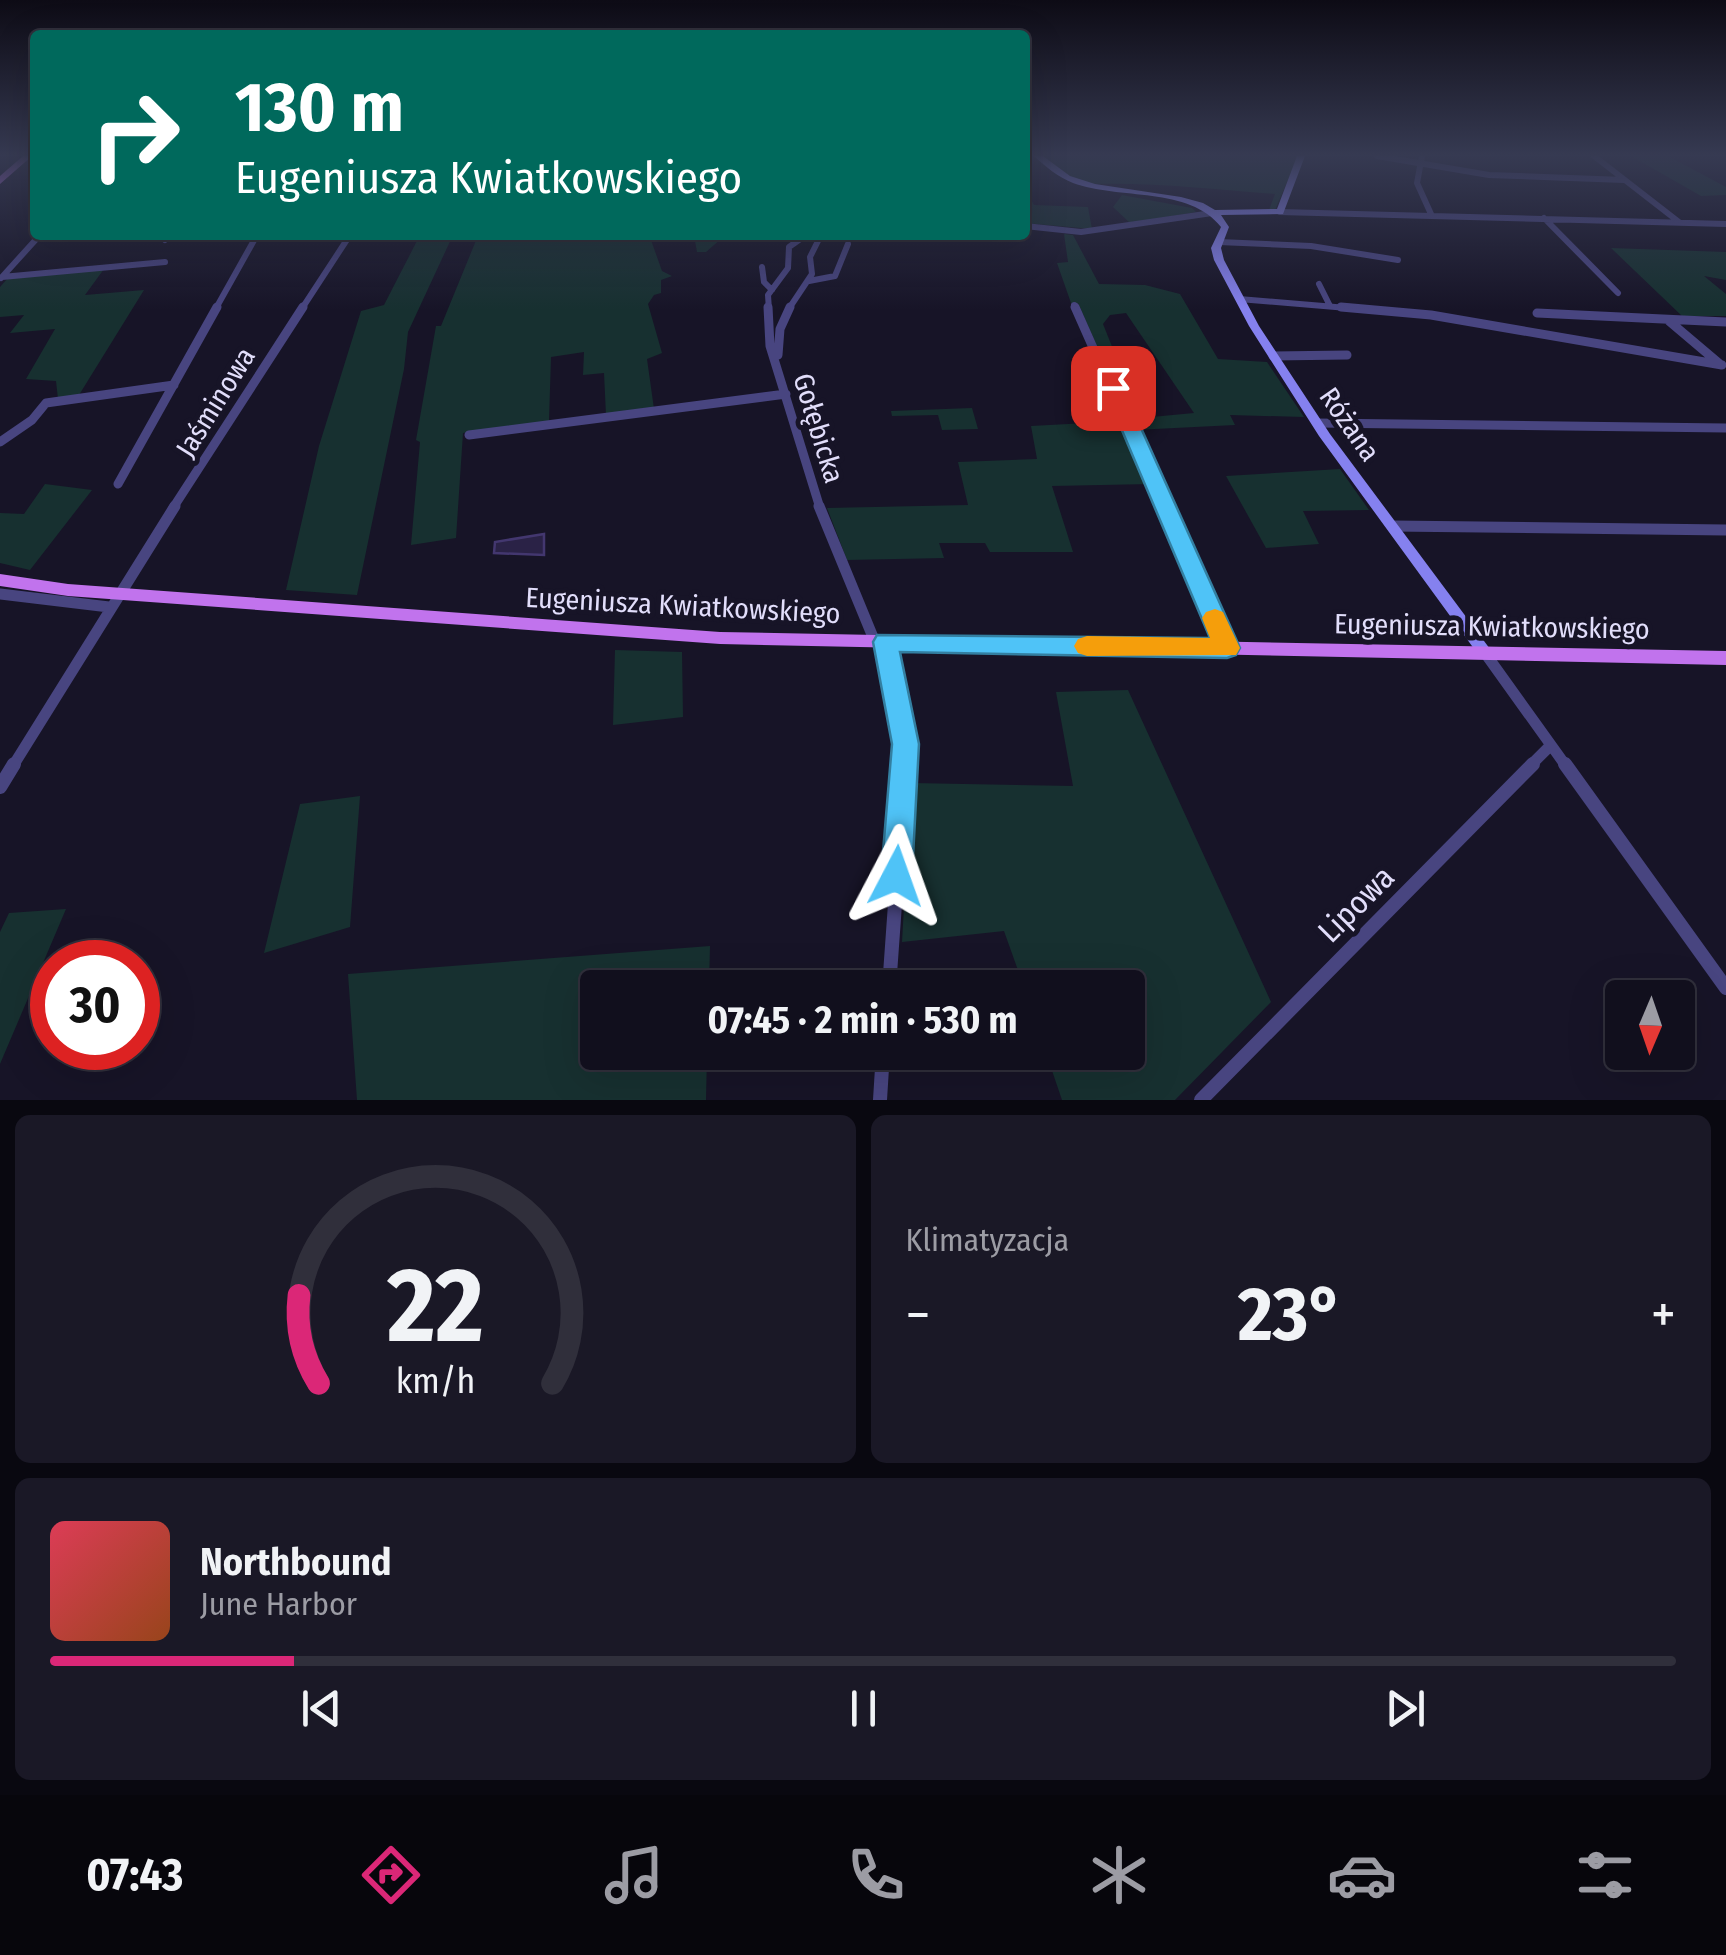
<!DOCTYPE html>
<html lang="pl">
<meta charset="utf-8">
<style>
body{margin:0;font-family:"Fira Sans Condensed",sans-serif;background:#1a1826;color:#f1f3f6;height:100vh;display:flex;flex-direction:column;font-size:38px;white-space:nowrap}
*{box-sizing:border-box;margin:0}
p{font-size:32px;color:#9c9ca4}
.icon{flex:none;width:55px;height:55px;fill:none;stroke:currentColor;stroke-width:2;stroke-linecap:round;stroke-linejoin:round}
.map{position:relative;height:1100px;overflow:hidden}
.sheet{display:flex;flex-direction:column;gap:15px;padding:15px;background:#090810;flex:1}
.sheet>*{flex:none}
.hud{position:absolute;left:30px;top:30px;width:1000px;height:210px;border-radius:10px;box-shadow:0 10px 40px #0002,0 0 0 2px #302f3b;background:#00695c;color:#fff;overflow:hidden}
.needle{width:65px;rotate:182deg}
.fabs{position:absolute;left:1605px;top:980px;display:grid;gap:20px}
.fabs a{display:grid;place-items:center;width:90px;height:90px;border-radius:10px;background:#110f1d;box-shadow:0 10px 40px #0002,0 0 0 2px #302f3b;font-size:50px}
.speed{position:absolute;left:30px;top:940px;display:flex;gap:20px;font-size:50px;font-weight:700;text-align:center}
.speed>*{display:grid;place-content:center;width:130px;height:130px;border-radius:50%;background:#110f1d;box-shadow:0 10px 40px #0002,0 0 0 2px #302f3b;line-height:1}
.speed .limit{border:15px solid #d22;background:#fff;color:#111}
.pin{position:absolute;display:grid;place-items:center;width:85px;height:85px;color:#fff;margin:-42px;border-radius:20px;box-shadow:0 5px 15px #0006}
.me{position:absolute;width:110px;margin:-55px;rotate:4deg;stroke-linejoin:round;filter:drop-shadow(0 0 8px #0008)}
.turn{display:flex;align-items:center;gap:35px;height:210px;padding:0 40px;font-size:45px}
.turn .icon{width:130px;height:130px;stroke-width:2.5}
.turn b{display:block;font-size:70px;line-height:85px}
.big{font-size:75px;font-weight:700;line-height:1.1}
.sheet .tile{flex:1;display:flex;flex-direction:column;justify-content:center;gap:15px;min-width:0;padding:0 35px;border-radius:15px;background:#1a1826}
.sheet .dial{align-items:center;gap:0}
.dial svg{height:260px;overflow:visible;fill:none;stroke:#302f3b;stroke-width:7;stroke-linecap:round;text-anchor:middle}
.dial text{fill:#f1f3f6;stroke:none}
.song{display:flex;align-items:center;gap:30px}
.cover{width:120px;height:120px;border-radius:15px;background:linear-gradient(135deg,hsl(350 70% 55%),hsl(20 70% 35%))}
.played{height:10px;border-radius:5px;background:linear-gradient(90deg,#db2777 15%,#302f3b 15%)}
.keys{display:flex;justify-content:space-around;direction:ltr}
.heat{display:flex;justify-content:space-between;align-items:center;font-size:55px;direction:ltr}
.sheet .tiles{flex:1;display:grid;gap:15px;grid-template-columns:1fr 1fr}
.tile:last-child{grid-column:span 2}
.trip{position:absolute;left:580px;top:970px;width:565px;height:100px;border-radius:10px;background:#110f1d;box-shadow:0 10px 40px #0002,0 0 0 2px #302f3b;font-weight:700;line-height:100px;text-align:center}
.menu{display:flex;height:160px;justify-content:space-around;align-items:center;background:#07060c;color:#9c9ca4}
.menu .icon{width:70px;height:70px}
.menu .active{color:#db2777}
.menu b{font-size:45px;color:#f1f3f6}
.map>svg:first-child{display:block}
</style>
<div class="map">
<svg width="1726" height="1100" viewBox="0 0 1726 1100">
<rect width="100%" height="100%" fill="#171427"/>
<!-- green -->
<path fill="#173030" d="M1044,156H1298L1275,210H1269L1275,194C1214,189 1149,182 1091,184C1075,184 1056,165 1044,156Z
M1631,156H1668L1726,187V195L1701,196Z
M1025,190L1034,205L1088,207L1092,229L1025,223Z
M1122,195L1192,208L1196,212L1130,223L1113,207Z
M1064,234L1073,235L1099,284L1145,285L1180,294L1218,359L1267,362L1304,417L1230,415L1235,425L1135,430L1130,419L1194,413L1126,313L1110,315L1103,324L1117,359L1103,360L1078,303H1071L1057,263L1068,262Z
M420,235H453L408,332L404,369L357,595L286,590L319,446L361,311L384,305Z
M457,235H559L580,240L588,235H743L722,238L706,252H697L694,235L651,240L662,271L672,276L661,280V293L654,295L648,304L662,353L647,359L654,409L606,415L604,373L583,375L584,352L551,357L549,421L463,433L456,538L411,545L420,442L416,440L436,326H441L477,238Z
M1611,248L1726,252V280L1704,276L1726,294V316H1682Z
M104,269L85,295L144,290L79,395L58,399L56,381L26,379L55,329L10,333L24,315L0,317V287L8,278Z
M972,408L978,429L942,430L938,415L892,416L891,411Z
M1124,421L1151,484L1052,486L1073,552H990L985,543H939L944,558L847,560L827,508L968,505L958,462L1037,459L1031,426Z
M1340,469L1369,510L1303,511L1319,544L1266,548L1226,476Z
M45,484L92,490L30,570L0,563V513L24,514Z
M615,650L682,652L683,717L613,725Z
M1128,690L1271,1002L1175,1100H1062L1046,1053L1128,1052V988L1024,987L1004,931L902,942L911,783L1073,786L1056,692Z
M360,796L350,927L264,953L300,804Z
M66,909L0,1064V932L9,913Z
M710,946L709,987L598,988V1052L707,1053L706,1100H357L348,974Z"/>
<!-- building -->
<path fill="#2a2246" stroke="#43376f" stroke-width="2.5" d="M544,534V555L494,553L495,542Z"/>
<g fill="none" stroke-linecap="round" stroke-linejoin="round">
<!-- street-far3 -->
<path stroke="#484580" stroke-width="6" d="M1377,156L1489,175L1624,180
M1422,156L1417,183L1431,214
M1594,156L1679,222
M1280,212L1726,224
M1544,218L1618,293
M1025,226L1081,232L1212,213
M165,240L171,235
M1219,242L1311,246L1398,260
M762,267L764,282L772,290
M2,277L165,262
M1,278L40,235
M809,281L835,276L848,244
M1319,284L1330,306
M1239,299L1371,310
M1074,305L1076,310
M215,310L257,235
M301,310L350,235
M769,310L768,295L788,268L789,247L806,235
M788,310L812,274L810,257L821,235"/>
<!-- street-far2 -->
<path stroke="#484580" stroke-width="9" d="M768,307L770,346L820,508
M1075,307L1164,508
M1341,307L1431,315L1722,365
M1537,313L1726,322
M1669,321L1721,365
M778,355L780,329L790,307
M1273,356L1347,355
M1317,423L1726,428
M469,435L786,394
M0,442L32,420L46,403L174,385
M118,484L217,307
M173,508L303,307"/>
<!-- street-far1 -->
<path stroke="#484580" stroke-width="11" d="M819,506L875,642
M1163,506L1227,649
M1392,526L1726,530
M0,594L109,607
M886,642L905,766
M1485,653L1566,766
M13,766L175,506
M1530,766L1550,746"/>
<!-- street -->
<path stroke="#484580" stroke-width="14" d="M1565,764L1726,988
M0,787L14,764
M889,988L905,764
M880,1100L883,1052
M1201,1100L1533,764"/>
<!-- secondary -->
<path fill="#8581ef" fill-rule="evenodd" d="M1034,156H1043L1070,176L1095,184L1181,197L1203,203L1215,210L1277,209L1297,156H1305L1283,214L1221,215L1229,227L1221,248L1224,260L1259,326L1330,434L1490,649L1493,653L1490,657L1485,659L1480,657L1319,436L1249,326L1214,260L1211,248L1221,227C1189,186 1119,200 1073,183C1058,177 1046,167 1034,156Z"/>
<!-- primary -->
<path fill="#c173ed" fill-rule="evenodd" d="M23,156H32L0,184V176Z
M0,574L68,584L720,632L1726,651V665L720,644L68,596L0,586Z"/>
</g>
<!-- sky -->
<linearGradient id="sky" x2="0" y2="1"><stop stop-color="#0d0b15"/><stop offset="0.5" stop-color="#363a52"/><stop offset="1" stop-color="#363a52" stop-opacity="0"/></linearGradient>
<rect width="1726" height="310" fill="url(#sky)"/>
<!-- route -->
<path fill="#4fc3f7" stroke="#337fa1" stroke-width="2.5" d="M1113,383L1123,388L1240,648L1236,655L1227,658L900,652L919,744L912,876L907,887L896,891L885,887L881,876L892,744L873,642L877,635L1210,638L1104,388Z"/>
<!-- slow -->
<path fill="#f59e0b" d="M1215,609L1223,612L1240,648L1236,655L1087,656L1078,653L1074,646L1078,639L1087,636L1210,638L1202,618L1206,612Z"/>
<g text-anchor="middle" stroke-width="10" stroke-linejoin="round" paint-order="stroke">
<!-- street labels -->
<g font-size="28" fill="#e2defb" stroke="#171427">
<text transform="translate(215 402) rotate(-58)" y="10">Jaśminowa</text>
<text transform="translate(1350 424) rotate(55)" y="10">Różana</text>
<text transform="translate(819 428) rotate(73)" y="10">Gołębicka</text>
<text transform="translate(683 605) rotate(3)" y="10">Eugeniusza Kwiatkowskiego</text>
<text transform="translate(1492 626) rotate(1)" y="10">Eugeniusza Kwiatkowskiego</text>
</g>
<!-- near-street labels -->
<g font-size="32" fill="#e2defb" stroke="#171427">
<text transform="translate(1356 904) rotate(-45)" y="11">Lipowa</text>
</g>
</g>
</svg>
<div class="fabs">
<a><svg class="needle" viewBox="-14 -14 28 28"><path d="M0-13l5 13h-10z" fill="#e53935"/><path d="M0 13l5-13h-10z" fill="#9c9ca4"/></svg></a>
</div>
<div class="speed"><div class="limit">30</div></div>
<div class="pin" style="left:1113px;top:388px;background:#d93025"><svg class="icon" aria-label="arrive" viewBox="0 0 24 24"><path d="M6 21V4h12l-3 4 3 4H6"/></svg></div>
<svg class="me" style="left:896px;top:876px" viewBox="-20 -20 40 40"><path d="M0-17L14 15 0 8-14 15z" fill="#4fc3f7" stroke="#fff" stroke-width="4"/></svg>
<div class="trip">07:45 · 2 min · 530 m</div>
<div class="hud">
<div class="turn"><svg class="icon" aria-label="right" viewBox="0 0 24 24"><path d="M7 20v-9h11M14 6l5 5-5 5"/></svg><div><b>130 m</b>Eugeniusza Kwiatkowskiego</div></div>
</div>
</div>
<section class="sheet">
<div class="tiles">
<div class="tile dial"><svg viewBox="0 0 100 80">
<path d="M14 69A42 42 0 1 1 86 69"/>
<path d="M14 69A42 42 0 0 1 8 42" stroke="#db2777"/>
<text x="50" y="56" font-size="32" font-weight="700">22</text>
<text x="50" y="72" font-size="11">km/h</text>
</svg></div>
<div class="tile"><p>Klimatyzacja</p>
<div class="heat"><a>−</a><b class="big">23°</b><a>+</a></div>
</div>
<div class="tile">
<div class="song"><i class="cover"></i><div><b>Northbound</b><p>June Harbor</p></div></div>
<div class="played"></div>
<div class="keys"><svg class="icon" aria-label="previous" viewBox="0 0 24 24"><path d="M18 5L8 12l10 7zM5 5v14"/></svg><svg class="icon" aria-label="pause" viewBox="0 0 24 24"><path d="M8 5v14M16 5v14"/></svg><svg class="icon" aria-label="next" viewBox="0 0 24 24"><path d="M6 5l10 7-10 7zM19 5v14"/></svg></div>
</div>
</div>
</section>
<nav class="menu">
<b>07:43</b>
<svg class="icon active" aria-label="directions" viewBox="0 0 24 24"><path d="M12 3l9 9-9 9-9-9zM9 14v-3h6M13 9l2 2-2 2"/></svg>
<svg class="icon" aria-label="music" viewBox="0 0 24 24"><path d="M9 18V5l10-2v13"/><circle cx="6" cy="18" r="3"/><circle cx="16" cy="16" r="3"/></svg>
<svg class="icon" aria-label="phone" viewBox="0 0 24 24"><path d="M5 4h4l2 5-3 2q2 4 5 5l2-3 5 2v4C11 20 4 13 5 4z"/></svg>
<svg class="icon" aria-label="climate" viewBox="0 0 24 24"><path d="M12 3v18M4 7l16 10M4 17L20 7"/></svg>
<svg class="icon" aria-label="car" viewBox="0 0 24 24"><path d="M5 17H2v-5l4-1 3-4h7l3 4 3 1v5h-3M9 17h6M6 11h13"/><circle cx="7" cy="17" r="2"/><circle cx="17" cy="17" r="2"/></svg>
<svg class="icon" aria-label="filters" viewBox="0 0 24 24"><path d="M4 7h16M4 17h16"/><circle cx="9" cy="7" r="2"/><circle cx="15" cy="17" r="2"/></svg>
</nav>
